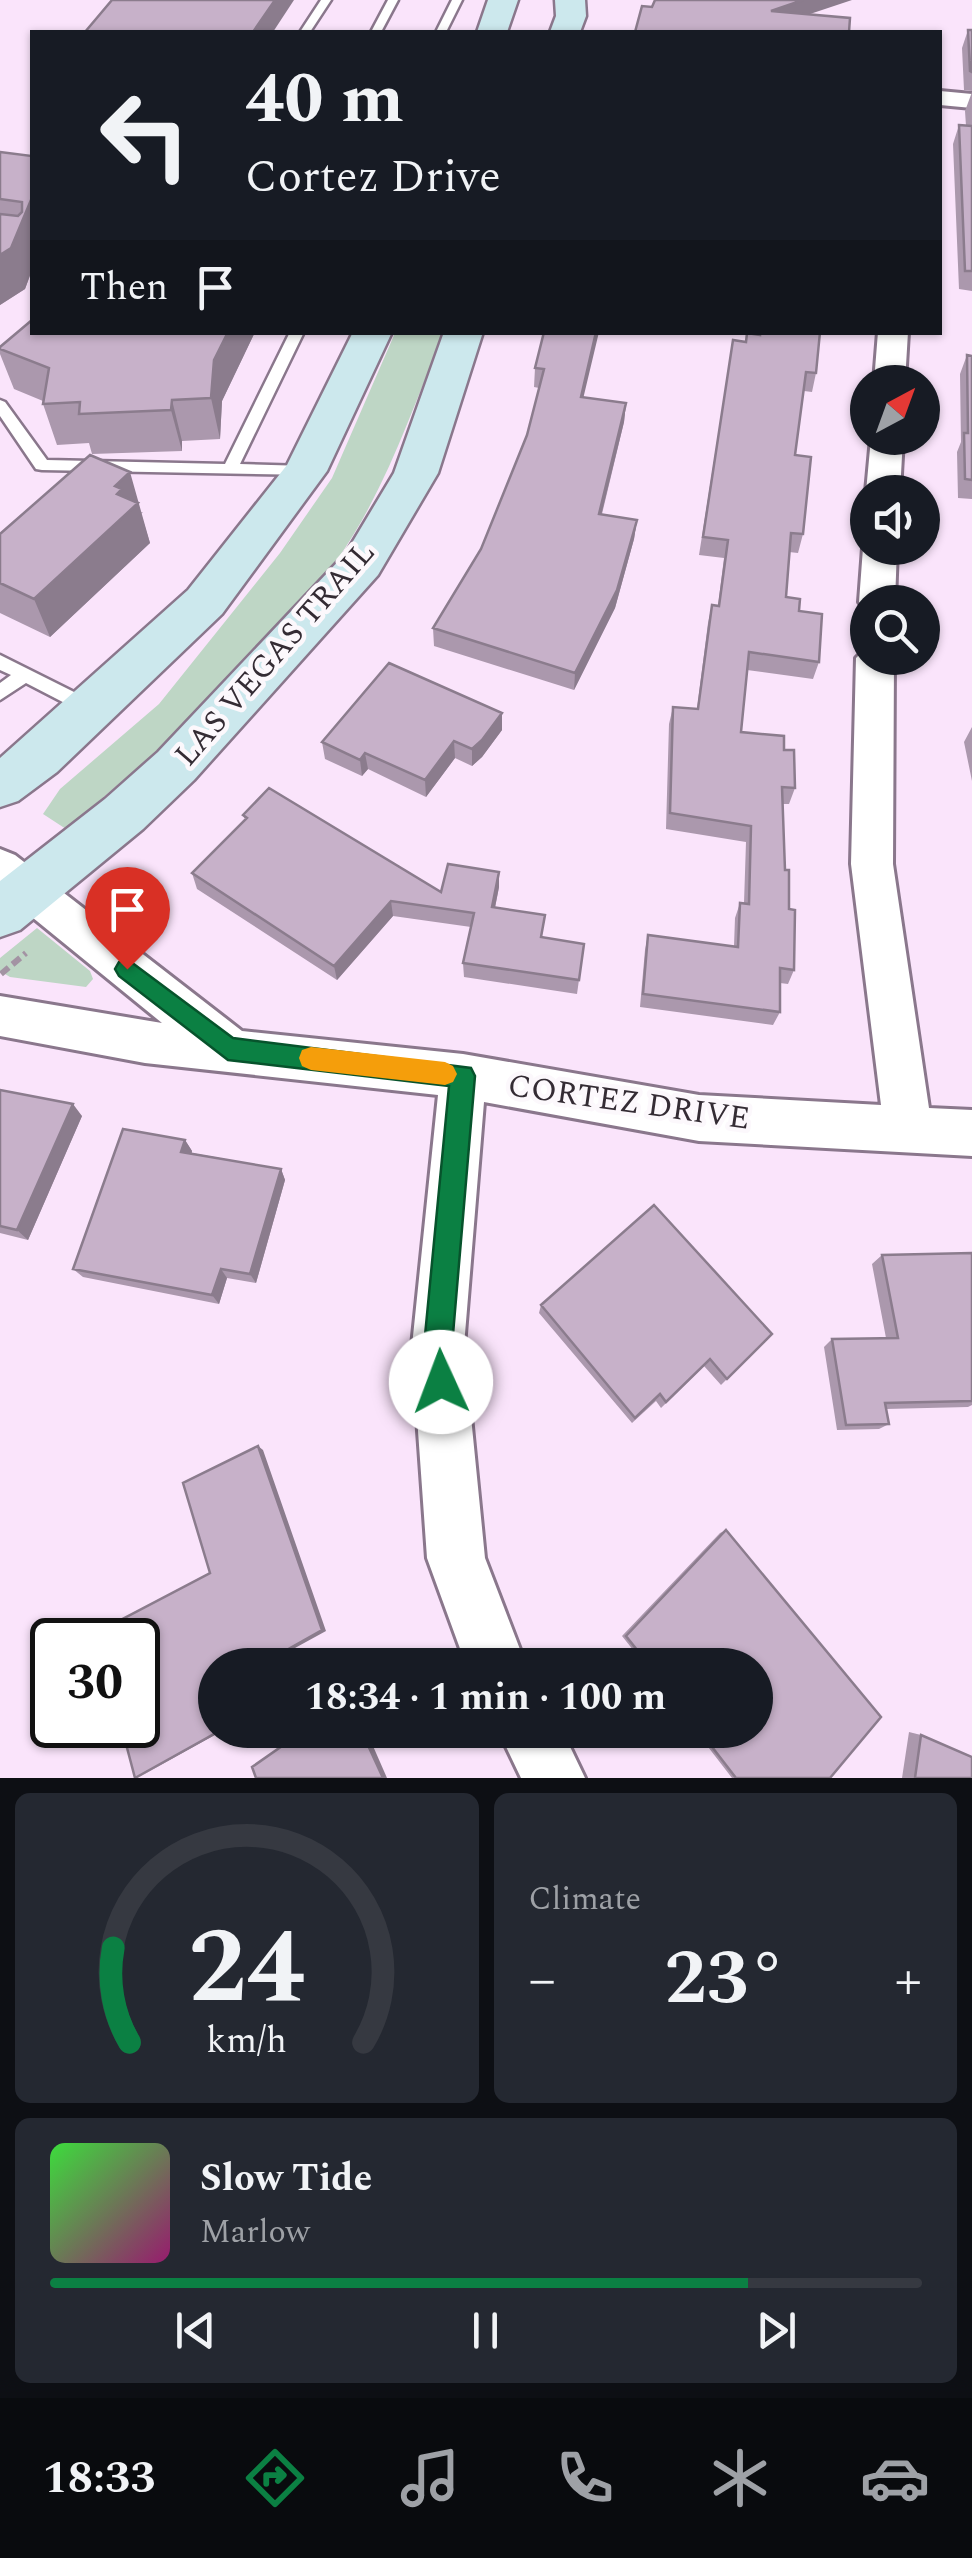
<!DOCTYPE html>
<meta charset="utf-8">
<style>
body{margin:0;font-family:Spectral,serif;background:#242831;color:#f1f3f6;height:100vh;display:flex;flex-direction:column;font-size:38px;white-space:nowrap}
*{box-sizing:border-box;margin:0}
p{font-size:32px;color:#9ea1a6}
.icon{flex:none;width:55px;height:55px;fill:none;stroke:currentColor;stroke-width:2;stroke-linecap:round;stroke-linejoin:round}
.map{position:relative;height:1778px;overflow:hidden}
.details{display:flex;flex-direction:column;gap:15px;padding:15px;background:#0d0f14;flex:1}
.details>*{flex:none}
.top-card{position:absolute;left:30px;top:30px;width:912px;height:305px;border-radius:0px;box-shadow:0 2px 8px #0004;background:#171b24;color:#f1f3f6;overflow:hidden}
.needle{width:65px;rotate:41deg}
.controls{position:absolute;left:850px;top:365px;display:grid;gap:20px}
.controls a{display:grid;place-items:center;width:90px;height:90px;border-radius:50%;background:#171b24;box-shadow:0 2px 8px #0004;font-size:50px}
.speed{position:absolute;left:30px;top:1618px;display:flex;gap:20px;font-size:50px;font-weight:700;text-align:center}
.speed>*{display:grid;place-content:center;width:130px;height:130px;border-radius:50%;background:#171b24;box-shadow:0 2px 8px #0004;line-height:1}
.speed .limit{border:5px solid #111;border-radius:15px;background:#fff;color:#111}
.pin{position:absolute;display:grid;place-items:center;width:85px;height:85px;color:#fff;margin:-102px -42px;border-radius:50% 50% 50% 0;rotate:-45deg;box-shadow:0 0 10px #0007}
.pin .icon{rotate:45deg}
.me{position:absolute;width:110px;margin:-55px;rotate:358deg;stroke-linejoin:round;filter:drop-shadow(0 0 8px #0008)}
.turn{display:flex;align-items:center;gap:35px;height:210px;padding:0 50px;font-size:45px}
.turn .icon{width:130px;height:130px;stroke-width:2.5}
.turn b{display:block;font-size:70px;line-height:85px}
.then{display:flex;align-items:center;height:95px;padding:0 50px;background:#0003;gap:20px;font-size:38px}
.big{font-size:75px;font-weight:700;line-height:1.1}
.details .tile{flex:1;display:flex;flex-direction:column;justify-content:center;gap:15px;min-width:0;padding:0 35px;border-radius:15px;background:#242831}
.details .dial{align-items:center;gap:0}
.dial svg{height:260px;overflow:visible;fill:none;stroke:#363941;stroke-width:7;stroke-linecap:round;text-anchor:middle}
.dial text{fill:#f1f3f6;stroke:none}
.song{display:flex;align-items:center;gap:30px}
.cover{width:120px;height:120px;border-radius:15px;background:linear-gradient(135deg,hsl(120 70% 55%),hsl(320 70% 35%))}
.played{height:10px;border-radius:5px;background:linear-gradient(90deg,#0b8043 80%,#363941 80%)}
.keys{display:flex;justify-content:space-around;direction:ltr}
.heat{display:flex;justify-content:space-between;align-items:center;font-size:55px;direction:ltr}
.details .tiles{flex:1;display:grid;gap:15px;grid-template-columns:1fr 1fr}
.tile:last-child{grid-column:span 2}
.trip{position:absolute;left:198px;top:1648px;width:575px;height:100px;border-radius:50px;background:#171b24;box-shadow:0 2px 8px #0004;font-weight:700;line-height:100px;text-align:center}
.dock{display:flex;height:160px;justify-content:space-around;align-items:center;background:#090b0e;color:#9ea1a6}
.dock .icon{width:70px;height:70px}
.dock .selected{color:#0b8043}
.dock b{font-size:45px;color:#f1f3f6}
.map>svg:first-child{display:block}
</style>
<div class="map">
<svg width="972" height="1778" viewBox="0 0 972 1778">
<rect width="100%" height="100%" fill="#fae4fb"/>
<!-- green -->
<path fill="#bed6c5" d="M395,333H444C411,411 386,490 337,560C264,664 162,747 66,829L43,814L60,789L159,704L280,553L332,478Z
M37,928L90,971L93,979L86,987L10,977L0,971V958Z"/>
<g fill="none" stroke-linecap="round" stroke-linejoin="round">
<!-- lane casing -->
<g stroke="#8a778c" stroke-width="5">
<path id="lane" d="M321,0H331L310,32H300Z
M388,0H398L381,32H371Z
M452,0H462L446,32H436Z
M290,332H304L240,464L306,466L314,471L312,475L42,470L36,469L0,416V400L5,402L47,460L225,464Z
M0,655L96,703L99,708L96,713H84L26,683L0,700V683L11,675L0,670Z"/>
</g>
<!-- street casing -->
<g stroke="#8a778c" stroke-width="6">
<path id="street" d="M940,91L972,94V108L940,105Z
M878,332H908L905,382H874Z
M871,438H903L900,492H866Z
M868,540V548H897L895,602H868V612L859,602L863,548Z
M868,646V658H894L893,864L929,1108L972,1110V1156L699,1141L484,1102L464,1346L485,1558L526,1665H466L427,1558L412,1346L438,1095L145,1063L0,1036V996L162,1023L0,891V849L15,855L242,1031L463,1054L699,1095L881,1105L851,864L856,658Z
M498,1730H562L585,1778H521Z"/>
</g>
<!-- secondary casing -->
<g stroke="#8a778c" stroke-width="5">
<path id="secondary" d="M488,0H518L507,32H477Z
M555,0H585L586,16L580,32H550L556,16Z
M353,332H392L327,471L222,614L57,772L18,801L0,807V758L188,590L287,465Z
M444,332H483L438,473L378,575L194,780L143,829L20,930L0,937V881L105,799L158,752L346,553L394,473Z"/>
</g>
<!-- path -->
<path stroke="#a393a3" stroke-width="6" stroke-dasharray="10 5" stroke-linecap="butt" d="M1,974L26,953"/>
<!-- lane -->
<use href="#lane" fill="#fff" fill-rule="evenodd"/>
<!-- street -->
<use href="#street" fill="#fff" fill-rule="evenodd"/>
<!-- secondary -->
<use href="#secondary" fill="#cce8ed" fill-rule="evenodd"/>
</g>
<!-- wall -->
<path fill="#ab98ad" d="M968,30H972V91L964,90L962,48Z
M972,92V297V291L959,289L953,144L959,125L966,126L965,111Z
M0,152L32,156V270L25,289L0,305Z
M32,332H255L222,401L220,439L182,441V451L92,454L89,443L57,445L43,404V401L14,389L0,354V347Z
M544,332L584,398L626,403L624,422L602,514L637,520L634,539L615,608L574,690L434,646L433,628L481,549L527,435L539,388L534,387L535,368Z
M759,332H820L816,373L812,392L804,391L795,455L803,534L798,553L789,552L786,597L799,611L819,662L813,679L747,670L741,732L784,750L795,788L789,804H783L785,870L794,970L788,984L780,983V1012L773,1025L640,1007L645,950L648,935L734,946L735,918L740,903H744L746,842L666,829L669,724L673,707L697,709L708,623L712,605L718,606L724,558L699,555L730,359L746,342L759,335Z
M967,355L972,356V499L958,498L957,452L961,442L960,374Z
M143,512L141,514L150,543L50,637L0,613V534Z
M502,713V730L482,757L472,766L455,758L426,797L368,769L362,776L325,759L322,742Z
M972,727V781L964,742Z
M243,815L441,892L499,872V887L495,908L542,937L584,944L577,994L464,977L463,963L471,927L393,916L337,980L197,889L192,873L245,820Z
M0,1090L82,1116L28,1240L0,1233Z
M185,1140L192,1151V1153L281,1169L285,1180L256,1283L227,1278L219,1304L83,1277L73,1269Z
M972,1253V1405L968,1407L886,1409L889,1424L879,1429L837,1430L824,1347L832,1339L886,1338L872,1264L882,1255Z
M541,1305L772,1334L721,1385L704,1366L661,1408L656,1401L632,1423L539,1313Z
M726,1530L830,1778H732L695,1730H755V1665H645L622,1636L720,1533Z
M909,1732L921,1735L972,1778H902Z"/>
<!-- shaded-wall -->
<path fill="#8b7c8d" d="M275,0H294L273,32H253Z
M803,0H852L768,28L771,11Z
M31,200L32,205V270L25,289L0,305V255Z
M228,332H255L222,401L220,439L211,398L214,360Z
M596,332H599L579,416L581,397Z
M172,400L182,441V451L171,410Z
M626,403L624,422L597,532L599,514Z
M130,472L150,543L50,637L34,599L115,486Z
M637,520L634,539L615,608L574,690L575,673Z
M502,713V730L482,757L472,766V749Z
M454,741L455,758L426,797L425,780Z
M365,753L368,769L362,776L360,760Z
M499,872V887L492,922V907Z
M391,901L393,916L337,980L334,966Z
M73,1104L82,1116L28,1240L17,1230Z
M185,1140L192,1151L188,1163L181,1152Z
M281,1169L285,1180L256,1283L250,1274Z
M221,1269L227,1278L219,1304L212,1295Z
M258,1446L263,1450L326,1631L264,1665H260Z
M221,1730H224L137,1778Z
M361,1730H366L387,1778H383Z"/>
<!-- building -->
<path fill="#c7b1c9" stroke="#8b7c8d" stroke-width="2.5" d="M112,0H275L253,32H85Z
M655,0H803L771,11L850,18L849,32H635L642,6L652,7Z
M968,30H972V72L970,71Z
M959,125L972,126V271H965Z
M0,152L32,156V201L31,200L11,248L0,255V214L18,216L22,212V202L0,199Z
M32,320V332H228L214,360L211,398L172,400L171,410L79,414L80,402L43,404L49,368L0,349V347Z
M544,332H596L581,397L626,403L599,514L637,520L617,590L575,673L433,628L481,549L527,435L544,369L535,368Z
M760,332H820L816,373L806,372L795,455L811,457L803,534L791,533L786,597L800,599L799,611L822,614L819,662L749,652L741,732L784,736V750H794L795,788L782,787L785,870H789V909L795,910L794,970L780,968V1012L643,994L648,935L738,947L740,903L749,904L751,826L670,813L673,707L698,709L712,605L719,606L728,540L703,537L733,340L746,342L747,333L760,335Z
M967,355L972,356V480L965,479L964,433H968Z
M90,455L130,472L115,486L122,489L117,494L138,503L34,599L0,583V534Z
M389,663L502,713L482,740L472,749L454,741L425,780L365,753L360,760L322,742Z
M269,788L441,892L448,864L499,872L492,907L545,915L541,937L584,944L579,980L463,963L474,913L391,901L334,966L192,873L247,818L243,815Z
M0,1090L73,1104L17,1230L0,1226Z
M123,1129L185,1140L181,1152L281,1169L250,1274L221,1269L212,1295L73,1269Z
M654,1205L772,1334L727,1379L710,1359L666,1402L660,1394L635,1418L541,1305Z
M972,1253V1401L885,1403L889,1424L846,1425L832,1339L898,1338L882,1255Z
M258,1446L322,1630L260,1665H215V1690L212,1691L215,1700V1730H221L135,1778L121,1725H138V1640H98L96,1633L210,1573L183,1483Z
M726,1530L881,1717L830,1778H736L699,1730H755V1665H649L626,1636Z
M305,1730H361L383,1778H256L252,1767Z
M921,1735L972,1757V1778H915Z"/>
<!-- route -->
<path fill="#0b8043" stroke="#07532c" stroke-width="2.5" d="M127,959L233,1038L471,1068L475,1076L452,1346L455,1382L451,1392L441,1396L431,1392L424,1346L449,1086L228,1060L119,976L115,969L119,962Z"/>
<!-- slow -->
<path fill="#f59e0b" d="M311,1047L445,1062L453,1066L457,1074L453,1082L445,1085L311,1070L302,1066L299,1058L302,1050Z"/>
<g text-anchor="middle" stroke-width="9" stroke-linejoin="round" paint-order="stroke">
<!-- street labels -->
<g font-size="32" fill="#342c34" stroke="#fcf8fc">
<text transform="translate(274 653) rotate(-49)" y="11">LAS VEGAS TRAIL</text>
<text transform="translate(629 1101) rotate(8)" y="11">CORTEZ DRIVE</text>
</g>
</g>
</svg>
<div class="controls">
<a><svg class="needle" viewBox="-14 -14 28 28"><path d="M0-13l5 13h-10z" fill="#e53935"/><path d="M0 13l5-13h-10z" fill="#9ea1a6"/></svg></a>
<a><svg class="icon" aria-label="sound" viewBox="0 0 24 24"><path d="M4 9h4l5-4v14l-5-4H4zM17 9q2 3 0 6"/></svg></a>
<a><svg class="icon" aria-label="search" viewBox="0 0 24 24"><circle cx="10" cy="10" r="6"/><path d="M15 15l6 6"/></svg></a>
</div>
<div class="speed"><div class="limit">30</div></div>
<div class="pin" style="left:127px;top:969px;background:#d93025"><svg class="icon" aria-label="arrive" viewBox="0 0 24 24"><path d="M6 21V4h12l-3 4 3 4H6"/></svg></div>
<svg class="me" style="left:441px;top:1382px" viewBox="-20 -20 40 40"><circle r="19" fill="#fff"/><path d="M0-13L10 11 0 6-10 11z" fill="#0b8043"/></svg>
<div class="trip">18:34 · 1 min · 100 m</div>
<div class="top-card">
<div class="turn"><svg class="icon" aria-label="left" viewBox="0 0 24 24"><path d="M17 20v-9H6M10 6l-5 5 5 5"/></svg><div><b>40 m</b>Cortez Drive</div></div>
<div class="then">Then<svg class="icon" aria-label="arrive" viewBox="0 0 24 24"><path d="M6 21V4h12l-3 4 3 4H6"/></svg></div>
</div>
</div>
<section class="details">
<div class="tiles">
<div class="tile dial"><svg viewBox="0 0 100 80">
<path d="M14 69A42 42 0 1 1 86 69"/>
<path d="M14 69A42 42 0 0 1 9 40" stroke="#0b8043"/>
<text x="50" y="56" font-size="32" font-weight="700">24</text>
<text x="50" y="72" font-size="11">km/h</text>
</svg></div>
<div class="tile"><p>Climate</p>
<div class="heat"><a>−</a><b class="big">23°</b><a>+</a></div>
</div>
<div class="tile">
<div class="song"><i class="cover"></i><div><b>Slow Tide</b><p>Marlow</p></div></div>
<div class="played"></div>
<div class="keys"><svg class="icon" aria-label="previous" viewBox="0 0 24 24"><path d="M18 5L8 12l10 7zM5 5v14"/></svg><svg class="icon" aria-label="pause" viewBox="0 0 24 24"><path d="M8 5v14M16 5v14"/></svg><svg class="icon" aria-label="next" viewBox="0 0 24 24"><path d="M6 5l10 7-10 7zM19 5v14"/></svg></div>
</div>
</div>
</section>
<nav class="dock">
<b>18:33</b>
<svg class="icon selected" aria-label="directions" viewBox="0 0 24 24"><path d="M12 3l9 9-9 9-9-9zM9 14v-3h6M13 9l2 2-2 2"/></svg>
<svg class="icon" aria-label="music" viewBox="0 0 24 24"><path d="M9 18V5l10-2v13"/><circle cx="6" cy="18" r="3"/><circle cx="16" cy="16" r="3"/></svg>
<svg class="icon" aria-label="phone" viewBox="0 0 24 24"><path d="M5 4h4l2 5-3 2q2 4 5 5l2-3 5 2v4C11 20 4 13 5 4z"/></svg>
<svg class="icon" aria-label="climate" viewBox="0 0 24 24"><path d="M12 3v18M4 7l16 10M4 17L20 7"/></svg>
<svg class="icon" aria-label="car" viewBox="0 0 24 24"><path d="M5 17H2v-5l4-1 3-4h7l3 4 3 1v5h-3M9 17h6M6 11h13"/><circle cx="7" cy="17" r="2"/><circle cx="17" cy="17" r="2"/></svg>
</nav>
